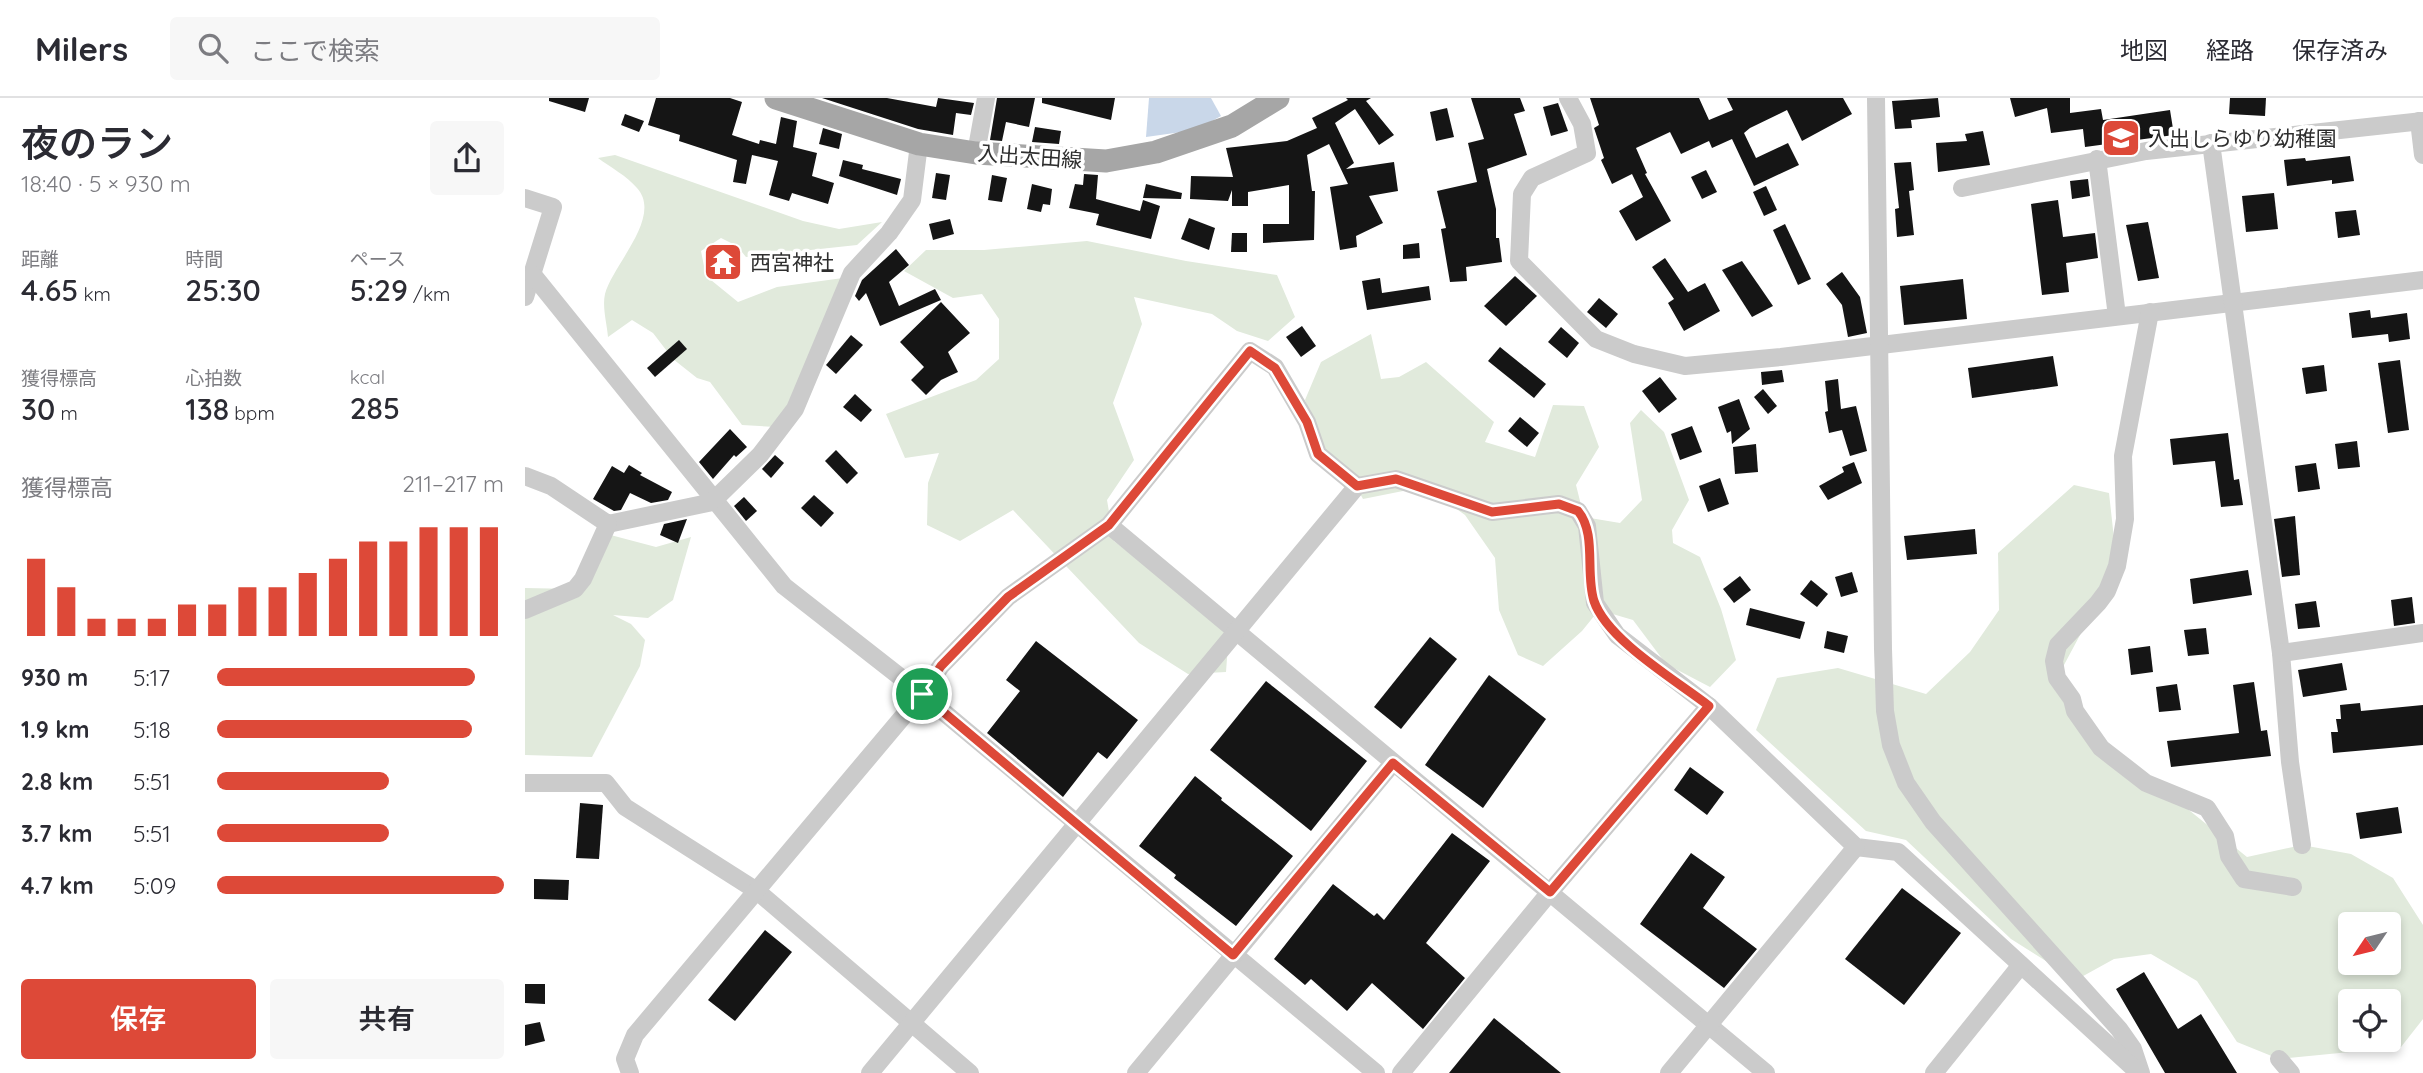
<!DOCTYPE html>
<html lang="ja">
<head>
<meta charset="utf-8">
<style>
	body { margin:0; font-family:Quicksand,"Noto Sans JP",sans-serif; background:#f7f7f7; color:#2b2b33; height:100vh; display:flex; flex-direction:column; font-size:26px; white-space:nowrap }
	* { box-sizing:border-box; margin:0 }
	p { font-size:23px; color:#7c7c81 }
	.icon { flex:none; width:38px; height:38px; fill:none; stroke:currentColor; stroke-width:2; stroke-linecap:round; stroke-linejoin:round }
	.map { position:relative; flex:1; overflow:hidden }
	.details { display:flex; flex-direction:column; background:#fff; width:525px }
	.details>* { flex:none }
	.needle { width:46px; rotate:235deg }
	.buttons { position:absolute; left:1813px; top:814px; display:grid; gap:14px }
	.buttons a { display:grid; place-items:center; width:63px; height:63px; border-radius:7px; background:#fff; box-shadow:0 4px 10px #0003; font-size:35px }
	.pin { position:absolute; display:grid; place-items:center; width:60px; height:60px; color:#fff; margin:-30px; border:4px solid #fff; border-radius:50%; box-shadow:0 2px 7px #0007 }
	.round { display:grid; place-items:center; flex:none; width:74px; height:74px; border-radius:7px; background:#f7f7f7 }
	.headline { display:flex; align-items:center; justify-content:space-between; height:119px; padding:0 21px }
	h1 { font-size:38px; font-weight:600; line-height:52px }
	.figures { display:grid; grid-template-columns:repeat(3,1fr); gap:10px; height:119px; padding:7px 21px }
	.figures div { display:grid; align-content:center }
	.figures b { font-size:30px; font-weight:600 }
	.figures small { font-size:19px; font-weight:400 }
	.figures p { font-size:19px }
	.chart { height:196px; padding:14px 21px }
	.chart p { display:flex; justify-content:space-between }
	.chart svg { width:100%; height:126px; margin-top:7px; stroke:#dd4938; stroke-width:6 }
	.button { display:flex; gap:14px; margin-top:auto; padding:14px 21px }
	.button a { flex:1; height:80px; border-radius:7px; background:#dd4938; color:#fff; font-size:28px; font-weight:600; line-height:80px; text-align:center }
	.button a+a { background:#f7f7f7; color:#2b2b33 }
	ul { padding:0 21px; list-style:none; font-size:23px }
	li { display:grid; grid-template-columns:112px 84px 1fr; align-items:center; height:52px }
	li i { height:18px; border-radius:9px; background:#dd4938 }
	header { display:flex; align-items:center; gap:42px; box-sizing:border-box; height:98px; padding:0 35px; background:#fff; border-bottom:2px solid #e1e1e2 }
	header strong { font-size:33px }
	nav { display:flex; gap:38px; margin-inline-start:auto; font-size:24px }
	.search { width:490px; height:63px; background:#f7f7f7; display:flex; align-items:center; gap:18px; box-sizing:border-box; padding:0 24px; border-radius:7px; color:#7c7c81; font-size:26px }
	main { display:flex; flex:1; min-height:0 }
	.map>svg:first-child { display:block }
</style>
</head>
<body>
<header>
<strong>Milers</strong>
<div class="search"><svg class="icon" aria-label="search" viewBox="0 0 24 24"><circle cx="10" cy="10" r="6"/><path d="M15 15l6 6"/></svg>ここで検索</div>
<nav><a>地図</a><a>経路</a><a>保存済み</a></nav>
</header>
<main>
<section class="details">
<div class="headline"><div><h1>夜のラン</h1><p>18:40 · 5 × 930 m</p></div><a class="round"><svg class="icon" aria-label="share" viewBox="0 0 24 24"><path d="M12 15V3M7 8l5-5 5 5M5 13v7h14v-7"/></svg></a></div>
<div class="figures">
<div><p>距離</p><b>4.65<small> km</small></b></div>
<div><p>時間</p><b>25:30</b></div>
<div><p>ペース</p><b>5:29<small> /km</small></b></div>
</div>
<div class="figures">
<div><p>獲得標高</p><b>30<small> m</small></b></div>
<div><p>心拍数</p><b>138<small> bpm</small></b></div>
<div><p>kcal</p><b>285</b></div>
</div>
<div class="chart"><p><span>獲得標高</span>211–217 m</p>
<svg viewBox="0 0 160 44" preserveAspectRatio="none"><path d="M5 44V17M15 44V27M25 44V38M35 44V38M45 44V38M55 44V33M65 44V33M75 44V27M85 44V27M95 44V22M105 44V17M115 44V11M125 44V11M135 44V6M145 44V6M155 44V6"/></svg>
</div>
<ul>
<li><b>930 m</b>5:17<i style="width:90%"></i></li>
<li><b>1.9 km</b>5:18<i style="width:89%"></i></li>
<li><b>2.8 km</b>5:51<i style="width:60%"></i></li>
<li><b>3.7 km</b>5:51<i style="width:60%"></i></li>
<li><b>4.7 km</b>5:09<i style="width:100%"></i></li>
</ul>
<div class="button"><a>保存</a><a>共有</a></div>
</section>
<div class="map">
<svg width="1898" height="975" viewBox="0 0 1898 975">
	<rect width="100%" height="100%" fill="#fff"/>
	<g fill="#e1eadc" fill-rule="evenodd">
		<path d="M90,57l188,66 36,8 43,-7 -25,23 -111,12 -9,-11 -16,-8 -20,13 5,25 32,26 39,-15 66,-9 -40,109 -27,40 -34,-2 -32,-43 -13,-4 -24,-19 -20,-26 -21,-13 -24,17c-1,-13 -6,-30 -3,-43 8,-30 58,-77 32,-106 -10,-12 -27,-21 -39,-30z"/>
		<polygon points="562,143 661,163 752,177 770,219 743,243 712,233 687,216 609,199 617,226 588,305 609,362 582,402 589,443 704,533 701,574 663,576 614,545 488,412 435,443 402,427 403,385 414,355 380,360 361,316 451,282 474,261 474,221 457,196 428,200 379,173 401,152 459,152"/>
		<polygon points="846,236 856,281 874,279 901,264 969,324 960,344 1010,359 1028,307 1059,308 1074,349 1051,387 1059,419 1095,425 1117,402 1105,325 1116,312 1139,334 1164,402 1147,432 1148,445 1175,459 1196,511 1211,562 1185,589 1141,566 1108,522 1074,512 1057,533 1018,568 993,557 974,512 970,460 940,417 908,394 883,392 838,401 820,369 797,349 780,302 796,264"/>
		<path d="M1549,387l35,8 8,73 -60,112 28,48 162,131 55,-12 49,9 42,24 30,47v94l-22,28 -122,12 -42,-17 -40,-61 -46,-27 -37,5 -38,21 -65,-41 -105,-99 -40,-9 -110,-101 21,-52 61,-10 88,26 44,-42 29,-42 -1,-57zM1825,826h39v38h-39zM1825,903h39v39h-39z"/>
		<polygon points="78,435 131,449 166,439 148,502 123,520 88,517 106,526 120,542 115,568 67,659 0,657 0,490 50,491"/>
	</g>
	<polygon fill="#c9d7e9" points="624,0 686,0 696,18 671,32 621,39"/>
	<g fill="#151515">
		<polygon points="24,0 64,0 60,14 24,3"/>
		<polygon points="131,0 205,0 217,4 207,37 234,46 235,42 251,46 256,19 272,23 268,49 292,55 287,78 309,85 303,106 267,95 264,103 244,97 253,63 227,57 221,86 208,84 212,62 154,43 155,37 123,27"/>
		<polygon points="297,0 362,0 411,9 413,0 449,5 446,17 431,15 428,37 393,31"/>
		<polygon points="472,0 510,0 504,29 481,24 477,43 465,42"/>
		<polygon points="517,0 590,0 586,22 517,5"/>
		<polygon points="821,0 846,0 841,3 869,37 854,47 830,11 810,25 829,65 821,71 869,64 873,93 844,98 858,125 831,138 832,149 815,152 805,89 823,86 804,46 782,57 787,93 790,93 789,142 738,145 738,126 764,126 764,87 723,94 723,108 707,108 707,92 703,103 665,101 666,78 708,79 701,50 762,43 792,30 787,20 823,2"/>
		<polygon points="946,0 995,0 1000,13 989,16 1002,57 962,71 971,111 971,140 974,140 977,164 941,169 942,183 925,184 916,131 921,130 912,93 952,84 943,45 959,41"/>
		<polygon points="1065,0 1174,0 1184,22 1208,12 1202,0 1318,0 1327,16 1277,43 1262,12 1225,30 1219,35 1231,60 1263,45 1274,67 1229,88 1207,41 1187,50 1184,43 1156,56 1145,34 1111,50 1122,75 1120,76 1146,123 1111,143 1094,113 1118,99 1107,76 1087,86 1076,62 1079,60 1069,30 1074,27"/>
		<polygon points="1413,0 1415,19 1386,22 1387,30 1370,31 1367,3"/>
		<polygon points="1485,0 1545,0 1545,15 1576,11 1578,22 1645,12 1649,37 1560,49 1558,31 1526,35 1522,10 1490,19"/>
		<polygon points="1705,0 1741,0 1740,18 1704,16"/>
		<polygon points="1033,5 1043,33 1026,38 1018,9"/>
		<polygon points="922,10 929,39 911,43 905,14"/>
		<polygon points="100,16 119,23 114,34 96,27"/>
		<polygon points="510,29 536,33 534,46 507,44"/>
		<polygon points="298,30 317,36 314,51 294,46"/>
		<polygon points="1458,33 1465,67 1413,74 1411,45 1442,43 1440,36"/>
		<polygon points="1825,58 1829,83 1807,86 1807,82 1762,88 1759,62 1780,60 1781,63"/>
		<polygon points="318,62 338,67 337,71 376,81 372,97 314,78"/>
		<polygon points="1386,64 1389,92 1384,93 1389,137 1372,139 1370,111 1374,110 1369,65"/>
		<polygon points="1181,72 1192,94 1177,101 1166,79"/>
		<polygon points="411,75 425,77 421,102 407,100"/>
		<polygon points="559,76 573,77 571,101 615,113 618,102 635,108 626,141 571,127 574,116 544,110 550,86 558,87"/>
		<polygon points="467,77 482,80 477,104 463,102"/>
		<polygon points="1563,81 1565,98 1547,101 1545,83"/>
		<polygon points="507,86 527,91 525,107 518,106 516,114 502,111"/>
		<polygon points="621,86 657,95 656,101 618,100"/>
		<polygon points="1241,88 1252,112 1239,118 1228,94"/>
		<polygon points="1749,95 1753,131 1721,134 1717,98"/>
		<polygon points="1533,102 1538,139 1570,135 1573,160 1541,165 1544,194 1517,197 1506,106"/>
		<polygon points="1831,112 1835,137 1813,140 1810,114"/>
		<polygon points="664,120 690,130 684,152 656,141"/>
		<polygon points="425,121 429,136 408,142 404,126"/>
		<polygon points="1623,124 1634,180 1613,183 1601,127"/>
		<polygon points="1260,126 1286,181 1273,187 1248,132"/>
		<polygon points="707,135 722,135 722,154 706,154"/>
		<polygon points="894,145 895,160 878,161 878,147"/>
		<polygon points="209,150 206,162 210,163 213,180 188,180 184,161 190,153"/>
		<polygon points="371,151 384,167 364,184 374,208 410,191 416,202 355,228 341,195 334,203 330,198 337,182"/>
		<polygon points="1140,160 1163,194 1180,185 1195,213 1159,233 1143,205 1149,201 1127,169"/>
		<polygon points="1217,163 1248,208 1227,219 1197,172"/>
		<polygon points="1317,174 1335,199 1342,235 1323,239 1317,207 1301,186"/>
		<polygon points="990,178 1012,198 981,228 959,208"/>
		<polygon points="855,180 857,195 904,188 906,202 842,212 837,183"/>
		<polygon points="1438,181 1442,221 1379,227 1375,188"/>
		<polygon points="1074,200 1093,216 1081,230 1062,214"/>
		<polygon points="416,204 445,235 423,254 433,274 416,282 401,297 386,282 399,269 375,244"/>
		<polygon points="1845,212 1846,220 1882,215 1885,241 1864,244 1863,236 1827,240 1824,215"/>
		<polygon points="777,228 791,248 776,259 761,239"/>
		<polygon points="1036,229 1054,245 1042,260 1023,244"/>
		<polygon points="326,237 338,247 311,276 301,267"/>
		<polygon points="154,242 162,251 130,279 122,270"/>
		<polygon points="975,249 1021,286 1009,300 963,263"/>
		<polygon points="1528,258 1533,288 1447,300 1443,270"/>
		<polygon points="1875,262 1884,332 1863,335 1853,265"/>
		<polygon points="1799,267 1802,293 1781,296 1777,270"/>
		<polygon points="1257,272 1259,284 1237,287 1236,274"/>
		<polygon points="1135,279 1152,301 1134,315 1117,293"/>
		<polygon points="1313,281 1316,311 1331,308 1342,353 1325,358 1317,332 1304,335 1300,314 1303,313 1300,283"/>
		<polygon points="1238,291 1252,308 1243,316 1229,299"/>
		<polygon points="330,296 347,312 336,324 318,309"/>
		<polygon points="1214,301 1225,331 1207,346 1206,333 1202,335 1193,309"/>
		<polygon points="995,319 1014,335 1002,349 983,333"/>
		<polygon points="1167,328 1177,354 1155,362 1146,336"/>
		<polygon points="205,331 222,349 211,359 209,357 188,381 174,364"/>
		<polygon points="1703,335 1709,382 1714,381 1718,407 1696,409 1690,363 1648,367 1645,341"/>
		<polygon points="1832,343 1835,369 1813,371 1810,346"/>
		<polygon points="1231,346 1233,374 1210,376 1208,349"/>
		<polygon points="311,352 333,375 322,386 300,363"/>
		<polygon points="250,357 259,365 246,380 237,371"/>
		<polygon points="1329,364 1337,385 1303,402 1294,388 1319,374 1317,369"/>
		<polygon points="1791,365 1795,391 1773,394 1770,368"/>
		<polygon points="104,367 117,375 115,377 147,394 143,402 126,405 105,395 96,412 89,413 68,401 87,368 99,375"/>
		<polygon points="1195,380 1204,406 1183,414 1174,388"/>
		<polygon points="289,397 309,415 296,429 276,410"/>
		<polygon points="219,399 232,413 221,423 209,408"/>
		<polygon points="1770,418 1775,477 1757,479 1749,421"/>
		<polygon points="162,421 153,445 135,437 139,426"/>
		<polygon points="1450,431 1452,456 1382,462 1379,438"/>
		<polygon points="1723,472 1727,497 1668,506 1665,481"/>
		<polygon points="1327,474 1333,494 1316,499 1310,479"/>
		<polygon points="1215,478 1226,492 1209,505 1198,491"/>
		<polygon points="1286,482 1303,496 1292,509 1275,496"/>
		<polygon points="1887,499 1890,525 1869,528 1866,502"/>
		<polygon points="1791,503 1795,529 1773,531 1770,506"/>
		<polygon points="1225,510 1280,524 1275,541 1221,527"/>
		<polygon points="1681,530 1684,556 1663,558 1659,532"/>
		<polygon points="1302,533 1323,538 1319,555 1299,550"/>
		<polygon points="905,539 932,561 876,631 849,609"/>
		<polygon points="511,543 613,622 582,661 573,654 538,699 462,635 495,593 481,582"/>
		<polygon points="1625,548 1628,574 1606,577 1603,551"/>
		<polygon points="1817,565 1822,592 1778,599 1773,572"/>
		<polygon points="964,577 1021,621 958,710 900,667"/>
		<polygon points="741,583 842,663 786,733 685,652"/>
		<polygon points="1729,584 1736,633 1742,632 1746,658 1646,669 1642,643 1714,635 1708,587"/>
		<polygon points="1652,586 1656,612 1634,614 1631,589"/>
		<polygon points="1835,605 1836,613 1898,607 1898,647 1808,655 1806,634 1813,634 1811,621 1816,621 1815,607"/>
		<polygon points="1165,669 1199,694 1182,717 1149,692"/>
		<polygon points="670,678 697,700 696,702 768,758 711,828 649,780 651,777 614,748"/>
		<polygon points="55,705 78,707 74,761 51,760"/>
		<polygon points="1873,709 1877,735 1835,741 1831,715"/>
		<polygon points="927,735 965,763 901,845 940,880 898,931 847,885 822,913 786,881 780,887 749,861 808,786 849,818 852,815 859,822"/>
		<polygon points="1166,755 1200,779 1178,810 1232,851 1199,890 1115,826"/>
		<polygon points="9,781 44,782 43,802 9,801"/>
		<polygon points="1377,790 1436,835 1379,907 1320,861"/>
		<polygon points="240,832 267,854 210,923 183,902"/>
		<polygon points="1619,874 1653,931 1676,916 1712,975 1640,975 1591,891"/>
		<polygon points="0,886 20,886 20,906 0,905"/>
		<polygon points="969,920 1036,975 924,975"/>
		<polygon points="15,924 20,943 0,948 0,927"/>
	</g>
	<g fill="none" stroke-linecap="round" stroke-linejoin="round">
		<g stroke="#cbcbcb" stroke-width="18">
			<polyline points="1043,0 1057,26 1062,55 1007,80 997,96 994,163 1071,241 1109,256 1160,268 1256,259 1898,182"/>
			<polyline points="1351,0 1358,551 1360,613 1366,647 1381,685 1408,724 1594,931 1608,951 1616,975"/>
			<polyline points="1894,23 1898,57"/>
			<polyline points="1686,45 1756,555 1765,664 1777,747"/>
			<polyline points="451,55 461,0"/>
			<polyline points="1572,61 1592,218"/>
			<polyline points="1437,90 1621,53 1898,23"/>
			<polyline points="0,100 28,109 0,199"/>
			<polyline points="8,177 259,488 397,596 851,975"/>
			<polyline points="1625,214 1598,358 1600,421 1592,468 1582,493 1573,505 1533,547 1529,563 1532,580 1547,601 1550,613 1576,650 1621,685 1682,710 1700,738 1704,758 1719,781 1768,789"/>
			<polyline points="0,378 26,388 83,426 183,405 191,400 235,357 270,311 327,175 364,135 387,102 394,46"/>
			<polyline points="584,427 1241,975"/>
			<polyline points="0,512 50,491 58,481 83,426"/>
			<polyline points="1756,555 1898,535"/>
			<polyline points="0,685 81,685 100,709 232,793 445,975"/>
			<polyline points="1754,961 1766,975"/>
			<polyline points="105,975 100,961 110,937 397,596 416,568 483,499 584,427 725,253 750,269 782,324 793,356 832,388"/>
			<polyline points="345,975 832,388 871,381 967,414 1034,406 1053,413 1062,428 1070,505 1092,537 1184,608 1331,749 1373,754 1614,975"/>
			<polyline points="611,975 868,665"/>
			<polyline points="876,975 1025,794 1184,608"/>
			<polyline points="1144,975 1331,749"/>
			<polyline points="1409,975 1496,867"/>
		</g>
		<polyline stroke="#a6a6a6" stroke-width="23" points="251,0 394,46 451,55 581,63 631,54 707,28 753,0"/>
	</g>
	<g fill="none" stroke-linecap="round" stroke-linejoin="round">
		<g stroke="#fff" stroke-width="14">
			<path id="route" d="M725,253l25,17 32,54 11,32 39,32 39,-7 96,33 67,-8 19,7c19,23 7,62 16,90 13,39 83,80 115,105l-159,186 -157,-129 -160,192 -311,-261 19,-28 67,-69 101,-72z"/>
		</g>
		<use href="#route" stroke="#dd4938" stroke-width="9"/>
	</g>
	<defs>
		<g id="school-square" transform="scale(2.0125)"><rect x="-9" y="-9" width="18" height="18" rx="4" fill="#dd4938" stroke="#fff"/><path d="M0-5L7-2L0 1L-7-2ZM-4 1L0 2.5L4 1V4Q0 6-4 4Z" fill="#fff"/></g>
		<g id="temple-square" transform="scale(2.0125)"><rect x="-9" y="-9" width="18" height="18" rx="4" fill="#dd4938" stroke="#fff"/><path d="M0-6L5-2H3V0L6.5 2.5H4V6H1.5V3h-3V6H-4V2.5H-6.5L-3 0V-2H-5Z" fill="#fff"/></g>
	</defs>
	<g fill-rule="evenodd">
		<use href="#school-square" x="1596" y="40"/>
		<use href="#temple-square" x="198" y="164"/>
	</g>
	<g text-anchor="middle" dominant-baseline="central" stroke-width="7" stroke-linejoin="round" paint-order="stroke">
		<g font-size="21" fill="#2e2e2e" stroke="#fff" text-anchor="start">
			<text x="1623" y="40">入出しらゆり幼稚園</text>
			<text x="225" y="164">西宮神社</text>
		</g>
		<g font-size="21" fill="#2e2e2e" stroke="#fff">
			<text transform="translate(505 58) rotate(4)">入出太田線</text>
		</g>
	</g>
</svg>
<div class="buttons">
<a><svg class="needle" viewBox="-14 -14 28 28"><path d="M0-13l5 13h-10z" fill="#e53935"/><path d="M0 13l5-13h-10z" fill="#7c7c81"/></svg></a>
<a><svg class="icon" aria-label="locate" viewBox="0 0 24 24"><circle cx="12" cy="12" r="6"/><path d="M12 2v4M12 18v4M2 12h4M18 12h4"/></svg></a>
</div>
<div class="pin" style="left:397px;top:596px;background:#1e9e55"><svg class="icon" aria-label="arrive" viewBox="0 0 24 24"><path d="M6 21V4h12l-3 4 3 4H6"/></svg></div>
</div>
</main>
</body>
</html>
